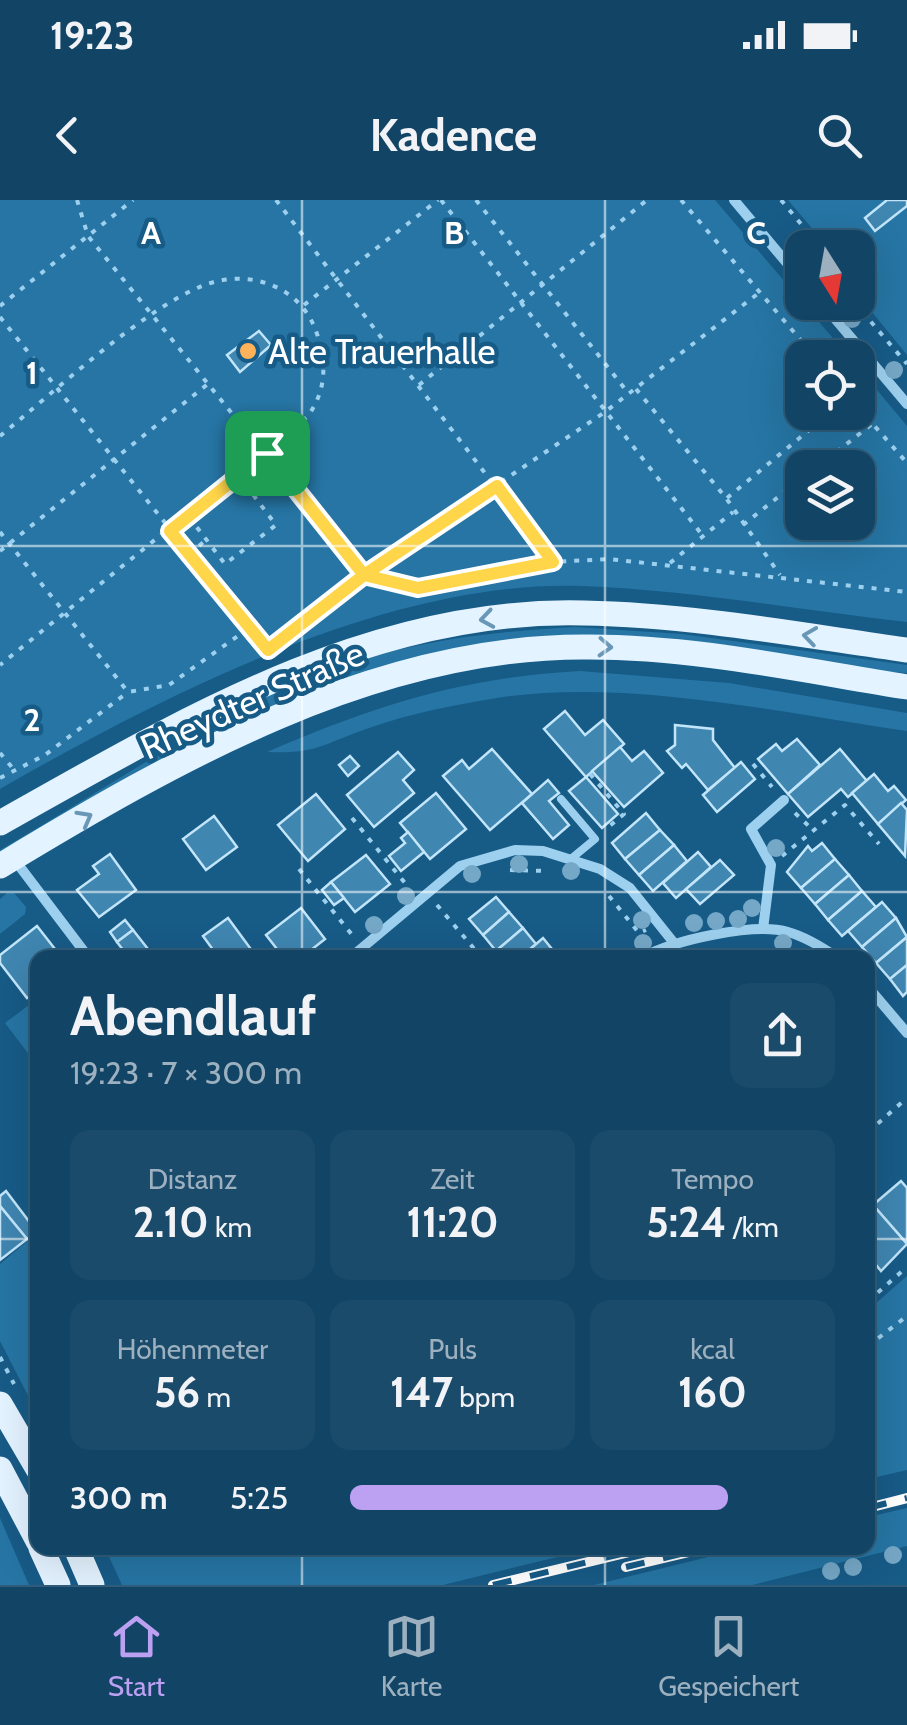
<!DOCTYPE html>
<html lang="de">
<head>
<meta charset="utf-8">
<style>
	body { margin:0; font-family:Cabin,sans-serif; background:#1a4b6b; color:#f1f3f6; height:100vh; display:flex; flex-direction:column; font-size:38px; white-space:nowrap }
	* { box-sizing:border-box; margin:0 }
	p { font-size:32px; color:#9cb0bf }
	.icon { flex:none; width:55px; height:55px; fill:none; stroke:currentColor; stroke-width:2; stroke-linecap:round; stroke-linejoin:round }
	.map { position:relative; flex:1; overflow:hidden }
	.drawer { position:absolute; left:30px; top:750px; width:845px; height:605px; display:flex; flex-direction:column; background:#114465; border-radius:20px; box-shadow:0 10px 40px #0002,0 0 0 2px #305c79 }
	.drawer>* { flex:none }
	.needle { width:65px; rotate:169deg }
	.tools { position:absolute; left:785px; top:30px; display:grid; gap:20px }
	.tools a { display:grid; place-items:center; width:90px; height:90px; border-radius:20px; background:#114465; box-shadow:0 10px 40px #0002,0 0 0 2px #305c79; font-size:50px }
	.pin { position:absolute; display:grid; place-items:center; width:85px; height:85px; color:#fff; margin:-42px; border-radius:20px; box-shadow:0 5px 15px #0006 }
	.round { display:grid; place-items:center; flex:none; width:105px; height:105px; border-radius:20px; background:#1a4b6b }
	.summary { display:flex; align-items:center; justify-content:space-between; height:170px; padding:0 40px }
	h1 { font-size:55px; font-weight:800; line-height:75px }
	.metrics { display:grid; grid-template-columns:repeat(3,1fr); gap:15px; height:170px; padding:10px 40px }
	.metrics div { display:grid; align-content:center; border-radius:20px; background:#1a4b6b; text-align:center }
	.metrics b { font-size:42px; font-weight:800 }
	.metrics small { font-size:28px; font-weight:400 }
	.metrics p { font-size:28px }
	ul { padding:0 40px; list-style:none; font-size:32px }
	li { display:grid; grid-template-columns:160px 120px 1fr; align-items:center; height:75px }
	li i { height:25px; border-radius:12px; background:#bca0f2 }
	.status { display:flex; justify-content:space-between; align-items:center; height:70px; padding:0 50px; background:#114465; direction:ltr }
	.status svg { height:28px; fill:currentColor }
	header { display:flex; justify-content:space-between; align-items:center; height:130px; padding:0 40px; background:#114465; font-size:45px; font-weight:800 }
	.menu { display:flex; justify-content:space-around; align-items:center; height:140px; border-top:2px solid #305c79; background:#114465; font-size:28px; color:#9cb0bf }
	.menu a { display:grid; justify-items:center; gap:5px }
	.menu .on { color:#bca0f2 }
	.map>svg:first-child { display:block }
</style>
</head>
<body>
<div class="status"><b>19:23</b><svg viewBox="0 0 49 12"><path d="M0 12V9h3v3zM5 12V6h3v6zM10 12V3h3v9zM15 12V0h3v12zM26 1h20v11H26zM47 4h2v5h-2z"/></svg></div>
<header><svg class="icon" aria-label="back" viewBox="0 0 24 24"><path d="M15 5l-7 7 7 7"/></svg>Kadence<svg class="icon" aria-label="search" viewBox="0 0 24 24"><circle cx="10" cy="10" r="6"/><path d="M15 15l6 6"/></svg></header>
<div class="map">
<svg width="907" height="1385" viewBox="0 0 907 1385">
	<rect width="100%" height="100%" fill="#175b87"/>
	<g fill="#2675a4" fill-rule="evenodd">
		<path d="M0,0h715l134,157 -47,1v54h56v-45l49,59v196c-107,-12 -217,-32 -325,-36 -193,-7 -418,109 -582,203zM802,268h56v54h-56z"/>
		<polygon points="788,0 907,0 907,155 858,95 858,48 828,47"/>
		<path d="M575,427l107,7 225,31v8l-442,-26 -465,208v-5c118,-68 233,-152 364,-191 70,-21 139,-28 211,-32z"/>
		<path d="M580,471l149,12 178,30v18c-127,-18 -276,-52 -404,-34 -44,7 -92,16 -134,31 -47,16 -50,26 -102,24 106,-46 196,-75 313,-81z"/>
		<polygon points="7,693 14,693 26,707 25,714 0,734 0,699"/>
		<polygon points="37,799 37,865 5,823"/>
		<polygon points="37,1033 37,1213 0,1141 0,1064"/>
		<polygon points="907,1076 907,1270 868,1279 868,1110"/>
		<polygon points="907,1308 907,1346 752,1385 594,1385 745,1348 868,1348 868,1317"/>
		<polygon points="0,1318 29,1385 0,1385"/>
		<polygon points="105,1348 594,1348 443,1385 122,1385"/>
	</g>
	<g fill="#3f86b1" stroke="#c2e5fa" stroke-width="2.5">
		<polygon points="887,0 907,0 907,6 875,31 865,18"/>
		<polygon points="259,131 271,145 240,172 227,155"/>
		<polygon points="565,511 585,535 603,520 624,544 586,577 544,529"/>
		<polygon points="675,525 713,529 713,540 735,568 708,590 686,564 682,568 667,551 675,545"/>
		<polygon points="797,539 820,565 788,594 758,559 776,544 782,551"/>
		<polygon points="620,547 632,561 644,551 663,573 624,607 592,571"/>
		<polygon points="492,549 532,594 490,630 443,576 462,560 469,569"/>
		<polygon points="840,549 867,581 848,597 841,589 808,617 788,594"/>
		<polygon points="398,552 414,570 403,580 414,593 374,627 347,595"/>
		<polygon points="350,556 359,566 348,576 339,565"/>
		<polygon points="741,562 755,579 717,612 703,595"/>
		<polygon points="874,574 888,591 894,586 906,600 878,624 852,593"/>
		<polygon points="586,577 618,614 602,628 569,591"/>
		<polygon points="548,580 559,593 549,601 569,625 553,639 522,603"/>
		<polygon points="436,593 466,629 430,659 400,623"/>
		<polygon points="316,594 345,629 308,661 278,625"/>
		<polygon points="901,603 907,610 905,656 878,624"/>
		<polygon points="646,613 660,630 625,659 612,643"/>
		<polygon points="214,616 237,647 206,670 183,639"/>
		<polygon points="660,630 674,645 639,675 625,659"/>
		<polygon points="408,632 424,652 401,671 389,656 405,643 401,638"/>
		<polygon points="822,643 835,659 801,688 787,672 808,646 812,651"/>
		<polygon points="674,645 687,661 653,691 639,675"/>
		<polygon points="698,652 711,667 676,698 663,683"/>
		<polygon points="110,654 136,690 99,717 77,690 99,674 93,666"/>
		<polygon points="366,655 390,684 355,712 331,682"/>
		<polygon points="835,659 849,675 815,704 801,688"/>
		<polygon points="720,660 734,675 700,704 686,689"/>
		<polygon points="849,675 862,691 828,720 815,704"/>
		<polygon points="331,682 344,698 334,705 322,690"/>
		<polygon points="862,691 876,707 842,736 828,720"/>
		<polygon points="496,697 509,712 483,735 469,719"/>
		<polygon points="882,702 896,718 862,747 848,731"/>
		<polygon points="301,708 325,739 301,758 284,758 266,735"/>
		<polygon points="509,712 523,728 496,751 483,735"/>
		<polygon points="228,718 256,756 253,758 219,758 203,736"/>
		<polygon points="896,718 907,737 876,763 862,747"/>
		<polygon points="125,720 133,730 117,742 110,732"/>
		<polygon points="37,726 62,758 38,758 38,791 27,798 0,763 0,755"/>
		<polygon points="523,728 536,744 520,758 502,758 496,751"/>
		<polygon points="133,730 148,749 137,758 129,758 117,742"/>
		<polygon points="907,737 907,765 890,779 876,763"/>
		<polygon points="543,738 556,754 552,758 520,758"/>
		<polygon points="907,765 907,792 903,796 890,779"/>
		<polygon points="901,981 907,988 907,1044 873,1005"/>
		<polygon points="6,991 37,1032 27,1039 0,1006 0,996"/>
		<polygon points="873,1005 907,1044 881,1071 868,1055 868,1009"/>
		<polygon points="0,1006 27,1039 0,1060"/>
	</g>
	<g fill="none" stroke-linecap="round" stroke-linejoin="round">
		<g stroke="#9dd0ee" stroke-width="4" stroke-dasharray="5 8" stroke-linecap="butt">
			<polyline points="77,0 88,36 363,375 418,387 553,362 609,359 907,392"/>
			<polyline points="276,0 553,362"/>
			<polyline points="441,0 703,336"/>
			<polyline points="476,0 629,194"/>
			<polyline points="681,0 816,158"/>
			<polyline points="781,0 821,48"/>
			<polyline points="854,102 907,164"/>
			<polyline points="304,105 438,0"/>
			<polyline points="0,106 133,0"/>
			<polyline points="0,117 267,450 363,375 605,212 760,92"/>
			<polyline points="419,185 647,0"/>
			<polyline points="636,189 726,298 780,375"/>
			<polyline points="858,207 907,263"/>
			<path d="M0,236c53,-43 142,-126 202,-150 44,-18 97,-2 114,45 11,30 11,60 -9,86l-307,248"/>
			<polyline points="816,268 872,224"/>
			<polyline points="727,298 831,212"/>
			<polyline points="189,317 225,364 276,325 239,276"/>
			<polyline points="743,325 802,278"/>
			<polyline points="0,332 128,492 169,485 249,428"/>
			<polyline points="0,351 209,183"/>
			<polyline points="189,354 206,340"/>
			<polyline points="670,363 733,312"/>
			<polyline points="0,553 15,571"/>
			<polyline points="753,564 772,587"/>
			<polyline points="590,574 624,614 606,629"/>
			<polyline points="0,578 45,555 128,492"/>
			<polyline points="795,613 813,630"/>
			<polyline points="352,618 409,688"/>
			<polyline points="782,656 845,605 879,644"/>
			<polyline points="299,669 353,736"/>
			<polyline points="510,670 546,671"/>
			<polyline points="609,696 639,733 646,730"/>
			<polyline points="437,705 482,758"/>
			<polyline points="303,756 305,758"/>
			<polyline points="868,932 907,898"/>
			<polyline points="868,1101 907,1067"/>
			<polyline points="868,1146 907,1116"/>
			<polyline points="0,1157 14,1184"/>
			<polyline points="200,1348 219,1354 259,1348"/>
		</g>
		<polyline stroke="#9dd0ee" stroke-width="8" points="561,599 595,639 572,658"/>
		<g stroke="#9dd0ee" stroke-width="10">
			<polyline points="734,0 802,81"/>
			<polyline points="821,102 907,204"/>
			<polyline points="14,659 89,758"/>
			<polyline points="763,729 771,665 751,629 784,600"/>
			<polyline points="350,758 460,666 515,650 543,651 600,669 630,688 674,743"/>
			<path d="M642,758c31,-18 113,-36 146,-26 18,5 34,15 50,26"/>
			<polyline points="868,787 907,833"/>
		</g>
		<g stroke="#e3f3ff" stroke-width="25">
			<path d="M0,623c180,-101 370,-216 584,-210 108,2 216,22 323,37"/>
			<path d="M0,666c175,-106 373,-219 583,-219 108,-1 217,23 324,40"/>
			<polyline points="0,1204 38,1269"/>
			<polyline points="0,1269 38,1341"/>
			<polyline points="41,1348 58,1385"/>
			<polyline points="76,1348 92,1385"/>
		</g>
		<g stroke="#fff" stroke-width="10">
			<g id="rail">
				<polyline points="868,1308 907,1298"/>
				<polyline points="626,1367 706,1348"/>
				<polyline points="493,1385 646,1348"/>
			</g>
		</g>
		<use href="#rail" stroke="#175b87" stroke-width="6" stroke-dasharray="19" stroke-linecap="butt"/>
	</g>
	<g fill="#75a7c6">
		<circle cx="852" cy="119" r="9"/>
		<circle cx="894" cy="170" r="9"/>
		<circle cx="776" cy="648" r="9"/>
		<circle cx="519" cy="664" r="9"/>
		<circle cx="571" cy="671" r="9"/>
		<circle cx="472" cy="674" r="9"/>
		<circle cx="406" cy="696" r="9"/>
		<circle cx="752" cy="708" r="9"/>
		<circle cx="738" cy="719" r="9"/>
		<circle cx="642" cy="720" r="9"/>
		<circle cx="716" cy="721" r="9"/>
		<circle cx="694" cy="723" r="9"/>
		<circle cx="374" cy="725" r="9"/>
		<circle cx="643" cy="743" r="9"/>
		<circle cx="783" cy="743" r="9"/>
		<circle cx="893" cy="1355" r="9"/>
		<circle cx="853" cy="1367" r="9"/>
		<circle cx="831" cy="1371" r="9"/>
	</g>
	<defs><path id="oneway-chevron" d="M-2-3.5L2.5 0L-2 3.5" fill="none" stroke-width="1.6" stroke-linecap="round" stroke-linejoin="round" transform="scale(2.5)"/></defs>
	<g stroke="#6998b7">
		<use href="#oneway-chevron" transform="translate(487 419) rotate(171)"/>
		<use href="#oneway-chevron" transform="translate(810 436) rotate(-172)"/>
		<use href="#oneway-chevron" transform="translate(605 447) rotate(3)"/>
		<use href="#oneway-chevron" transform="translate(85 618) rotate(-29)"/>
	</g>
	<g fill="none" stroke-linecap="round" stroke-linejoin="round">
		<g stroke="#fff" stroke-width="20">
			<polyline id="route" points="267,253 170,331 268,450 364,375 418,388 553,362 497,286 364,375 267,253"/>
		</g>
		<use href="#route" stroke="#ffd54a" stroke-width="12"/>
	</g>
	<path fill="none" stroke="#fff" stroke-width="2.5" stroke-opacity="0.55" d="M302,0v758M605,0v758M0,346h907M0,692h907M0,1039h38M868,1039h39M302,1348v37M605,1348v37"/>
	<circle fill="#ffb259" stroke="#175b87" stroke-width="4" cx="248" cy="151" r="10"/>
	<g text-anchor="middle" dominant-baseline="central" stroke-width="9" stroke-linejoin="round" paint-order="stroke">
		<g font-size="35" fill="#fff" stroke="#175b87" text-anchor="start">
			<text x="268" y="151">Alte Trauerhalle</text>
		</g>
		<g font-size="35" fill="#fff" stroke="#175b87">
			<text transform="translate(252 500) rotate(-24)">Rheydter Straße</text>
		</g>
	</g>
	<g font-size="32" text-anchor="middle" font-weight="bold" fill="#fff" stroke="#175b87" stroke-width="9" stroke-linejoin="round" paint-order="stroke">
		<text x="151" y="44">A</text>
		<text x="454" y="44">B</text>
		<text x="756" y="44">C</text>
		<text x="32" y="184">1</text>
		<text x="32" y="531">2</text>
	</g>
</svg>
<div class="tools">
<a><svg class="needle" viewBox="-14 -14 28 28"><path d="M0-13l5 13h-10z" fill="#e53935"/><path d="M0 13l5-13h-10z" fill="#9cb0bf"/></svg></a>
<a><svg class="icon" aria-label="locate" viewBox="0 0 24 24"><circle cx="12" cy="12" r="6"/><path d="M12 2v4M12 18v4M2 12h4M18 12h4"/></svg></a>
<a><svg class="icon" aria-label="layers" viewBox="0 0 24 24"><path d="M12 4l9 5-9 5-9-5zM3 14l9 5 9-5"/></svg></a>
</div>
<div class="pin" style="left:267px;top:253px;background:#1e9e55"><svg class="icon" aria-label="arrive" viewBox="0 0 24 24"><path d="M6 21V4h12l-3 4 3 4H6"/></svg></div>
<section class="drawer">
<div class="summary"><div><h1>Abendlauf</h1><p>19:23 · 7 × 300 m</p></div><a class="round"><svg class="icon" aria-label="share" viewBox="0 0 24 24"><path d="M12 15V3M7 8l5-5 5 5M5 13v7h14v-7"/></svg></a></div>
<div class="metrics">
<div><p>Distanz</p><b>2.10<small> km</small></b></div>
<div><p>Zeit</p><b>11:20</b></div>
<div><p>Tempo</p><b>5:24<small> /km</small></b></div>
</div>
<div class="metrics">
<div><p>Höhenmeter</p><b>56<small> m</small></b></div>
<div><p>Puls</p><b>147<small> bpm</small></b></div>
<div><p>kcal</p><b>160</b></div>
</div>
<ul>
<li><b>300 m</b>5:25<i style="width:78%"></i></li>
</ul>
</section>
</div>
<nav class="menu">
<a class="on"><svg class="icon" aria-label="home" viewBox="0 0 24 24"><path d="M3 11l9-7 9 7M6 9v11h12V9"/></svg>Start</a>
<a><svg class="icon" aria-label="map" viewBox="0 0 24 24"><path d="M3 6l6-2 6 2 6-2v14l-6 2-6-2-6 2zM9 4v14M15 6v14"/></svg>Karte</a>
<a><svg class="icon" aria-label="saved" viewBox="0 0 24 24"><path d="M7 4h10v16l-5-4-5 4z"/></svg>Gespeichert</a>
</nav>
</body>
</html>
